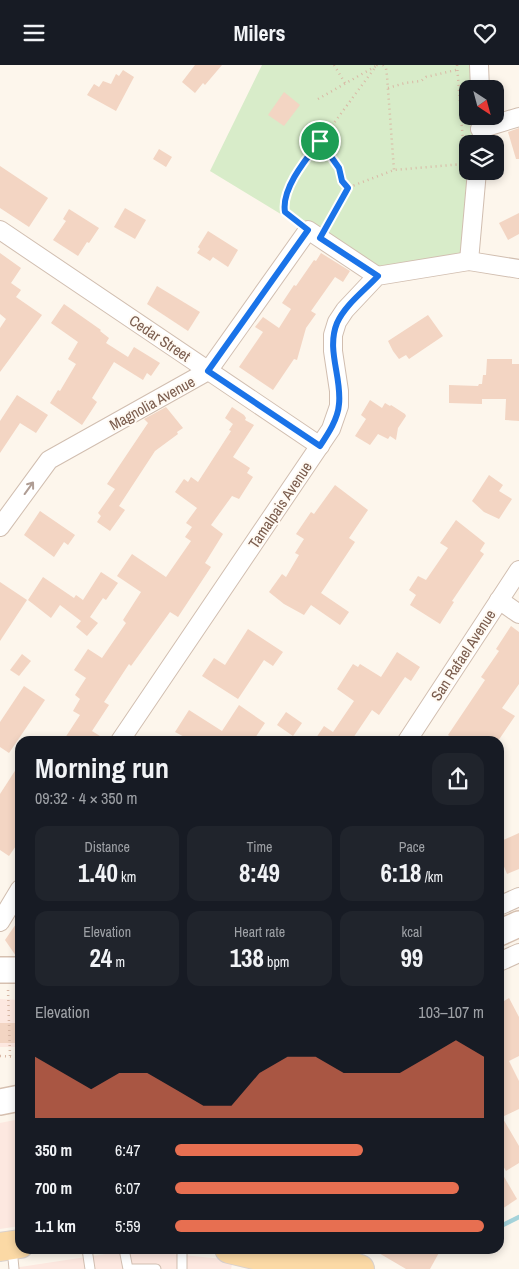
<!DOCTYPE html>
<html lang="en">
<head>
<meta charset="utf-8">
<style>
	body { margin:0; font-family:"Archivo Narrow",sans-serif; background:#20242c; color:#f1f3f6; height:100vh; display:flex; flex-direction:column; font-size:19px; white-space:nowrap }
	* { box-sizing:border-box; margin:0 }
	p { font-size:16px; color:#9ea1a6 }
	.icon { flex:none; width:28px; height:28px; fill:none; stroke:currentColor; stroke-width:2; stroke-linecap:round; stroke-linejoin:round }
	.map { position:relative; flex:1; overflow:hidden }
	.side { position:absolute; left:15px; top:671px; width:489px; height:518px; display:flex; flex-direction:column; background:#171b24; border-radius:15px; box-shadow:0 2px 8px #0003 }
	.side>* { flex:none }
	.needle { width:32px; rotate:144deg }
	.tools { position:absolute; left:459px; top:15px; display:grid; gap:10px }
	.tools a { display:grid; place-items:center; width:45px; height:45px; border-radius:10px; background:#171b24; box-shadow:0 2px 8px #0003; font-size:25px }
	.pin { position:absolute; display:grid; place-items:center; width:42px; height:42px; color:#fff; margin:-21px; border:2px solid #fff; border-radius:50%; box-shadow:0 1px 5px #0007 }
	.round { display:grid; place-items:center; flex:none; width:52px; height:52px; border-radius:15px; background:#20242c }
	.summary { display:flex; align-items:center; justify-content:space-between; height:85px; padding:0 20px }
	h1 { font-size:28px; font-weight:700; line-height:38px }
	.metrics { display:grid; grid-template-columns:repeat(3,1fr); gap:8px; height:85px; padding:5px 20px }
	.metrics div { display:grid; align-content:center; border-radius:12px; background:#20242c; text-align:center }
	.metrics b { font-size:25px; font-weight:700 }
	.metrics small { font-size:14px; font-weight:400 }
	.metrics p { font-size:14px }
	.chart { height:140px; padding:10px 20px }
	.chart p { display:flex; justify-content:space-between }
	.chart svg { width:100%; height:90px; margin-top:5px; fill:#e76f51; opacity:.7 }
	ul { padding:0 20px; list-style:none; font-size:16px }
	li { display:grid; grid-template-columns:80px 60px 1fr; align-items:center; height:38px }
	li i { height:12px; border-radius:6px; background:#e76f51 }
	header { display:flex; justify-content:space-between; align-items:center; height:65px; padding:0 20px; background:#171b24; font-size:22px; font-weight:700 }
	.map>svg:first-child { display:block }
</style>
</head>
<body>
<header><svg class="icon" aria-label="menu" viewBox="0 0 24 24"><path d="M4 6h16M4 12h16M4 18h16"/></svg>Milers<svg class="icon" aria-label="heart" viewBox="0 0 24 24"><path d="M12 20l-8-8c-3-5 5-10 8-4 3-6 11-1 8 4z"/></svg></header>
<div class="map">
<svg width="519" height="1204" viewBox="0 0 519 1204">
	<rect width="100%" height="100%" fill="#fdf6ec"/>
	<g fill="#fde8e0">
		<polygon points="0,934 20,935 20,982 0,982"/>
		<polygon points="20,1054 20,1161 0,1164 0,1058"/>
		<polygon points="132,1185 233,1195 231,1204 7,1204"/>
	</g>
	<polygon fill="#d8ecc9" points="262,0 479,0 480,24 468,24 468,51 480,51 479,79 468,79 468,106 477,106 469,196 377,211 320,173 210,106"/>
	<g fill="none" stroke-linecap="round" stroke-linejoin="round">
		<polyline stroke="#a5d3da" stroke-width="4.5" points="499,1162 519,1152"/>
	</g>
	<g fill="#f3d5c3">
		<polygon points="195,0 222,0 205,20 203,18 195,28 182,17"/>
		<polygon points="123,5 134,12 116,46 87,30 94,19 99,22 103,16 111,19 116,9 119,11"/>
		<polygon points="284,27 300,40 284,61 268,50"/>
		<polygon points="519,63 519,94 516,94 508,67"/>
		<polygon points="159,84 172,92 166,102 153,94"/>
		<polygon points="0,101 48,133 29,162 0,143"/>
		<polygon points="125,143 146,155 135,174 114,162"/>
		<polygon points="69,144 99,163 89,178 87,177 78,191 53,175 66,156 63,154"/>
		<polygon points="519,148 519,169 508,175 499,158"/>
		<polygon points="208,166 238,185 228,202 213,192 210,196 197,188 200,184 198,182"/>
		<polygon points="0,188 21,203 11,218 21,225 16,232 42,250 0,307 0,263 6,254 0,249"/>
		<polygon points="321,188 350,206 343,217 335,212 311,246 316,249 306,263 297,295 294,294 273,325 239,302 263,267 255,262 263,252 279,263 291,244 282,238 294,220 296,221 314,195 316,196"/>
		<polygon points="157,221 200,247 188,266 147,239"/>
		<polygon points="64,239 101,265 100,266 109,273 106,278 128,292 134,282 160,298 151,311 147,308 143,315 114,297 92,333 97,337 82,360 50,338 58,325 60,326 76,299 68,294 78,277 51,258"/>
		<polygon points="428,250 443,271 409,294 406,290 399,294 393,286 388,276"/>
		<polygon points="487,294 512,294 512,299 519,299 519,356 505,355 506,334 482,334 482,339 449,338 449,320 478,321 479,319 482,319 483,310 486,310"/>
		<polygon points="17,330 48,350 36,368 20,358 0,388 0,356"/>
		<polygon points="370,335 382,343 385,338 390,341 391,340 405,349 406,351 398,363 396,375 390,371 388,374 378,369 370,380 355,371 366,354 361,350"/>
		<polygon points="166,342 183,363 177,367 178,369 155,386 119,441 125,445 110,466 97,457 101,451 98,448 115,424 107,419 148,358 144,354"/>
		<polygon points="232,342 244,350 246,353 245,355 254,360 233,392 250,403 247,408 253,412 239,434 232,431 211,460 223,469 205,498 211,502 178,552 170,547 131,601 129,599 104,637 109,640 92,666 108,676 63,676 80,650 73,646 80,634 75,630 86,613 74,605 88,584 102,593 126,558 123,555 141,527 117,511 132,489 166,512 191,476 185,472 192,462 186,458 197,443 175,427 184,414 188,417 191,412 198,417 231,366 229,365 233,359 225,353"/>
		<polygon points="489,410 503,420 499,426 512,434 499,454 484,447 472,436"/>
		<polygon points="335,420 368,445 349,473 355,477 321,528 349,547 340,560 311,540 304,550 284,539 269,527 282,509 286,512 299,490 295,488 304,474 296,469 311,447 314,449"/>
		<polygon points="40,446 75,470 68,480 64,477 54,492 24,470"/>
		<polygon points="456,455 485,478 480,486 484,489 452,536 454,537 440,559 410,540 416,530 409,525 418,511 426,515 448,483 440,478"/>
		<polygon points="101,507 118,518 106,535 103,533 90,552 98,558 87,571 76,562 81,556 60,540 51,553 28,535 43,512 74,533 76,530 83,535"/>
		<polygon points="0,517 27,535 0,576"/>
		<polygon points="511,561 519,567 519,619 502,643 515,651 498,676 457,676 448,670 485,615 481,612 499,586 496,584"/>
		<polygon points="248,564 283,587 273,601 264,595 238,634 202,611 214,593 225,600"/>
		<polygon points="397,587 420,602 411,616 405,612 379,650 372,645 351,676 314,676 324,661 333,667 354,636 337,624 353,599 358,602 360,599 381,612"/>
		<polygon points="22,589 31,596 19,611 10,605"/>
		<polygon points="24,621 45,635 9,688 0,682 0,657"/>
		<polygon points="239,640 265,658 253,676 192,676 175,667 189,645 222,666"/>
		<polygon points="286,647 302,658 293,671 277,660"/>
		<polygon points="20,698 20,775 9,791 0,785 0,729"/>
		<polygon points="519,768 519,804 507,809 499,789 499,777"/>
		<polygon points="20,853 20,891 16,891 5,875"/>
		<polygon points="509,933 519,952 519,991 509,996 519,1016 519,1044 502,1052 519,1081 519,1098 506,1106 499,1094 499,939"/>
		<rect x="0" y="958" width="20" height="20"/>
		<polygon points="499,1103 517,1134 499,1146"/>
		<polygon points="372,1184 441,1184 430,1204 406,1204"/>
	</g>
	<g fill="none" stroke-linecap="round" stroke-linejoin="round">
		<g stroke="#d1beb0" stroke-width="11">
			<g id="lane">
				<polyline points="12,1183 14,1204"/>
				<polyline points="87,1184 90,1204"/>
				<polyline points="124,1184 128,1204 156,1204"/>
				<polyline points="182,1184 182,1204"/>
			</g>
		</g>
		<g stroke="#d1beb0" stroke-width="20">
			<g id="street">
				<polyline points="479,0 480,24"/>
				<polyline points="480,64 519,52"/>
				<polyline points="0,165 320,381"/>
				<polyline points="469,196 477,106"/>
				<polyline points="0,462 49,395 208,306 308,165 377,211"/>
				<polyline points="499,535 519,549"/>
				<polyline points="120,676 331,364 339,341 339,326 333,286 333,270 337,257 345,245 377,211 469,196 519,204"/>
				<polyline points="407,676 519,505"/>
				<polyline points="499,841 519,832"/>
				<polyline points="0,857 20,824"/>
				<polyline points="499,897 519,888"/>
			</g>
		</g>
		<g stroke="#d6c0b0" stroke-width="28">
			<g id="secondary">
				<polyline points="499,868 519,859"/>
				<polyline points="0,905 20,905"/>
				<polyline points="0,1037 20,1033"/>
			</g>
		</g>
		<g stroke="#dad1cd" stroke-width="30">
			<g id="primary">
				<polyline points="0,1182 20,1179"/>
				<polyline points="229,1184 314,1204"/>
				<polyline points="300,1184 360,1204"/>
			</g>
		</g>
		<g stroke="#d9b8a5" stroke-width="2.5" stroke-dasharray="1 4" stroke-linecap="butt">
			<polyline points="334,0 345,18"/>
			<polyline points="383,0 386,3 387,11 394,105"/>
			<polyline points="457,0 463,76 462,99"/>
			<polyline points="388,23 405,18 421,16 426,12 456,5"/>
			<polyline points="318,34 376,1"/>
			<polyline points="320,76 339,103 343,116 347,123"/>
			<polyline points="296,156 285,147 283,139 296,109 377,0"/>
			<polyline points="327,161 347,123 394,105 463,99"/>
			<polyline points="8,925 10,991"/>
			<polyline points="0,991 20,992"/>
		</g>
		<use href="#lane" stroke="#fff" stroke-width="9"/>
		<use href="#street" stroke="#fff" stroke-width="18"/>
		<use href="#secondary" stroke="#fff" stroke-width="25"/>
		<use href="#primary" stroke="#fbd9a5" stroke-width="28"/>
	</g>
	<defs><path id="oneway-shaft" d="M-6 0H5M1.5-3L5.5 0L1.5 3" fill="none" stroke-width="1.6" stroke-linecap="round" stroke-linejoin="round" transform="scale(1.25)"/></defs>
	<use stroke="#af9d94" href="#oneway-shaft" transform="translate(29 423) rotate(-54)"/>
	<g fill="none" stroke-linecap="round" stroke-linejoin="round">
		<g stroke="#fff" stroke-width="10">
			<path id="route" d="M320,76l19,27 3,13 6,7 -28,50 58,38c-14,15 -33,29 -41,47 -11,27 5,54 2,81 -1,15 -11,30 -19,42l-112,-75 100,-141 -23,-18c-4,-23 21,-53 35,-71z"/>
		</g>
		<use href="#route" stroke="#1a73e8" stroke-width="6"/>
	</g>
	<g text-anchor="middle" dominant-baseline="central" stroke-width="4" stroke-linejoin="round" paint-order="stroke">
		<g font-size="15" fill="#7a5c4d" stroke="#fffaf3">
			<text transform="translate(160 273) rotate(34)">Cedar Street</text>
			<text transform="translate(152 338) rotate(-29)">Magnolia Avenue</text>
			<text transform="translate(280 440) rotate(-56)">Tamalpais Avenue</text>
			<text transform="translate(463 590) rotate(-57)">San Rafael Avenue</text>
		</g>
	</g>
</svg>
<div class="tools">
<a><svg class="needle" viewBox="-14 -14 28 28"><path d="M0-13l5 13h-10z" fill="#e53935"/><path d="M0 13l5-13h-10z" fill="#9ea1a6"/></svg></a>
<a><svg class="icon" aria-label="layers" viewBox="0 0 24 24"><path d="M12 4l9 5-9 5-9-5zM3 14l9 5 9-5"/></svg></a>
</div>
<div class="pin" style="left:320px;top:76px;background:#1e9e55"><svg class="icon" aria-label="arrive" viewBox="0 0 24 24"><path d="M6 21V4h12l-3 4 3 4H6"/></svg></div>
<section class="side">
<div class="summary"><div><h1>Morning run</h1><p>09:32 · 4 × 350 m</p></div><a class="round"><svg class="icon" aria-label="share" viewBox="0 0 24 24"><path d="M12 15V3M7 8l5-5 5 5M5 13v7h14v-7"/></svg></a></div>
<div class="metrics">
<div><p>Distance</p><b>1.40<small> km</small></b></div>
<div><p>Time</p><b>8:49</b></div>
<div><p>Pace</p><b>6:18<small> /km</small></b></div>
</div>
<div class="metrics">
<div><p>Elevation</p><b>24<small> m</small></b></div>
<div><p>Heart rate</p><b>138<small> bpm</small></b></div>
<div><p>kcal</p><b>99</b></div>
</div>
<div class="chart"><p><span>Elevation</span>103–107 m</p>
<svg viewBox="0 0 160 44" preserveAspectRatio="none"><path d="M0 44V14L10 22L20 30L30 22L40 22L50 30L60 38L70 38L80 22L90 14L100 14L110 22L120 22L130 22L140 14L150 6L160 14V44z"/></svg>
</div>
<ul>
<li><b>350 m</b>6:47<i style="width:61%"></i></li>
<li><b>700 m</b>6:07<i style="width:92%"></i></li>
<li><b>1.1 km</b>5:59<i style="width:100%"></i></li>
</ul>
</section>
</div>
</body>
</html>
